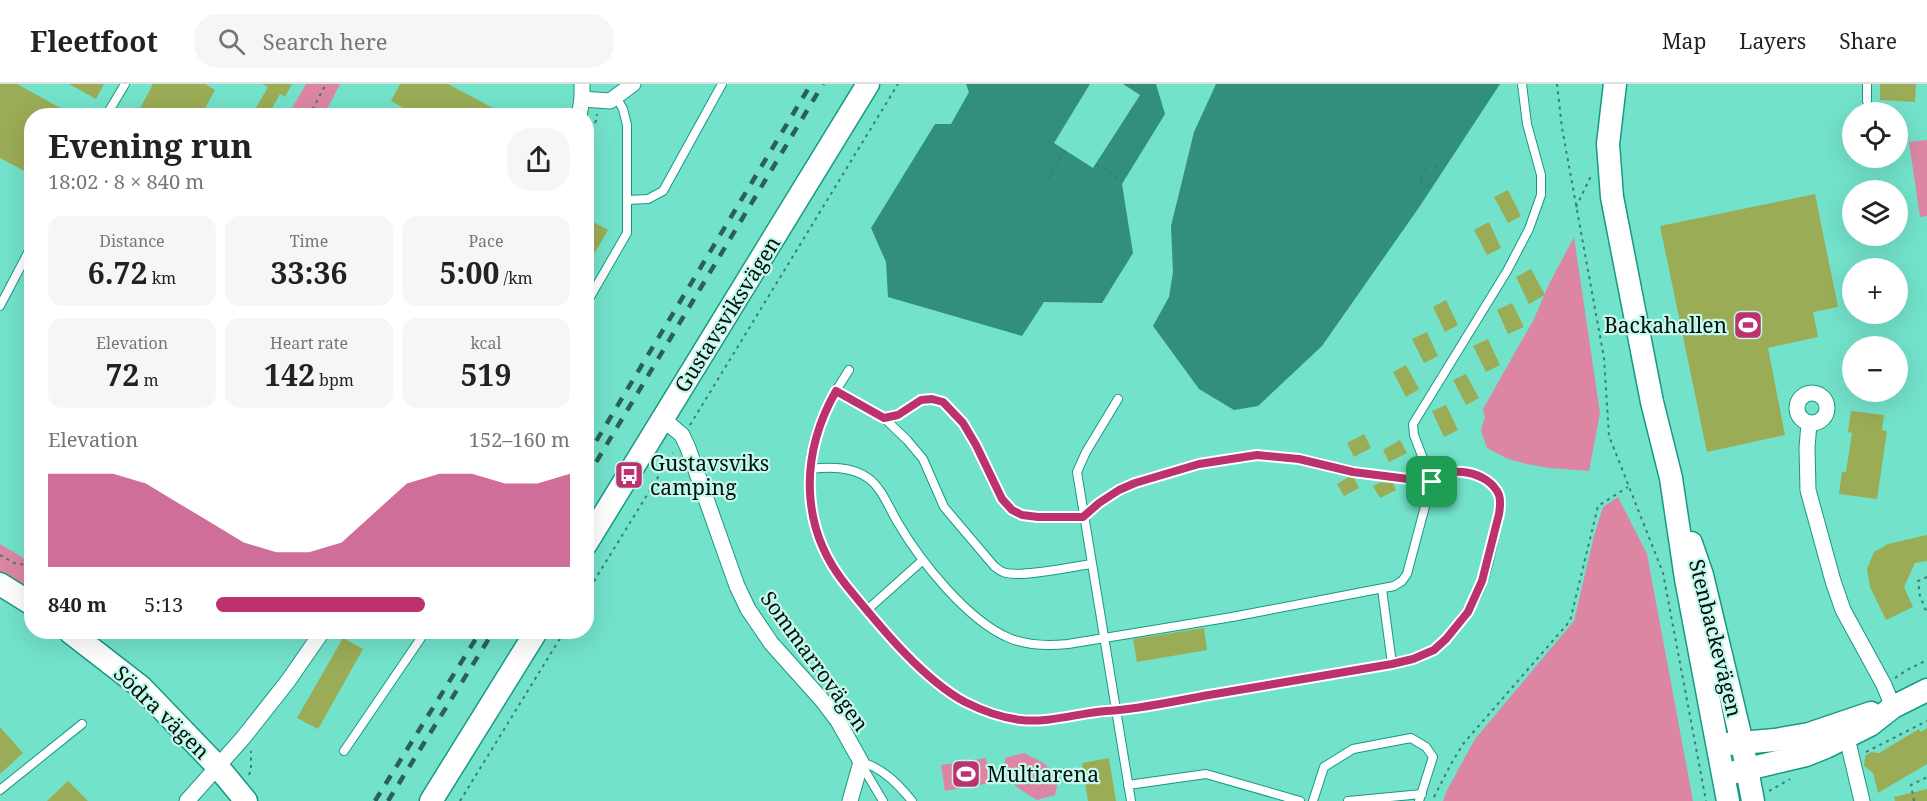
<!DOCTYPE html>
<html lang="en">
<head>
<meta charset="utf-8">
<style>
	body { margin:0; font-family:"Noto Serif",serif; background:#f6f6f6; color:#222; height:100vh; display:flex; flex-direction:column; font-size:22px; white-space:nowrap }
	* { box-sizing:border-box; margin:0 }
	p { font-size:20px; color:#767676 }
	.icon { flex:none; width:33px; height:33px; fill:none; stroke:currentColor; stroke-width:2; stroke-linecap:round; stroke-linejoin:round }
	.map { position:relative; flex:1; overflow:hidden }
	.panel { position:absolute; left:24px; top:24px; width:570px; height:531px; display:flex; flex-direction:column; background:#fff; border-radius:24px; box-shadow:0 6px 24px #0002 }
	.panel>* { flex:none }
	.tools { position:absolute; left:1842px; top:18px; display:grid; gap:12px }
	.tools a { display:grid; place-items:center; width:66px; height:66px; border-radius:50%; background:#fff; box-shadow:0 6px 24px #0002; font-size:30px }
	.pin { position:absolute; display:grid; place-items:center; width:51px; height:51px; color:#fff; margin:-26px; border-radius:12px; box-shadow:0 3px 9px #0006 }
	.round { display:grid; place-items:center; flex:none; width:63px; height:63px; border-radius:24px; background:#f6f6f6 }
	.overview { display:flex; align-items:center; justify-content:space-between; height:102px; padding:0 24px }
	h1 { font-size:33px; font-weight:700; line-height:45px }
	.metrics { display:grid; grid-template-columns:repeat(3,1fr); gap:9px; height:102px; padding:6px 24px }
	.metrics div { display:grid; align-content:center; border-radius:15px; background:#f6f6f6; text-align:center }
	.metrics b { font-size:30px; font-weight:700 }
	.metrics small { font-size:16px; font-weight:400 }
	.metrics p { font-size:16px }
	.chart { height:168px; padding:12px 24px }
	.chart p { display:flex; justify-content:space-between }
	.chart svg { width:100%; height:108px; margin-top:6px; fill:#bb326e; opacity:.7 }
	ul { padding:0 24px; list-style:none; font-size:20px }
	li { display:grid; grid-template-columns:96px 72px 1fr; align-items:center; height:45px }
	li i { height:15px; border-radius:8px; background:#bb326e }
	header { display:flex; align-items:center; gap:36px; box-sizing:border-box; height:84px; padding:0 30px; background:#fff; border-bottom:2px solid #e0e0e0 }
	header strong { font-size:28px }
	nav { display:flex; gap:33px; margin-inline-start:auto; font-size:21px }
	.search { width:420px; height:54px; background:#f6f6f6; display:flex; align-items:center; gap:15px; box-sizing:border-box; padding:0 21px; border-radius:24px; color:#767676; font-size:22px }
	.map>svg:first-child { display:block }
</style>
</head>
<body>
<header>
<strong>Fleetfoot</strong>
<div class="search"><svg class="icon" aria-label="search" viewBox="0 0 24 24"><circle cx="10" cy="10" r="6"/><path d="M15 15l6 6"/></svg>Search here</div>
<nav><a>Map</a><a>Layers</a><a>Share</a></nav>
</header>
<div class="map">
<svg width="1927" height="717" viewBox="0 0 1927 717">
	<rect width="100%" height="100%" fill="#73e2cb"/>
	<g fill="#dd86a3">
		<polygon points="306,0 340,0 324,31 288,31"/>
		<polygon points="1927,56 1927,132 1920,133 1909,58"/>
		<polygon points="1574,153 1600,329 1589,387 1549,384 1527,380 1508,375 1487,364 1481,346 1485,333 1483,325 1534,235 1549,200"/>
		<polygon points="1618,413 1647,470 1693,717 1443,717 1446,708 1475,655 1574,537 1594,452 1603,423"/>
		<polygon points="0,460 25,475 31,473 31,508 0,490"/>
		<polygon points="1024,669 1042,678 1059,693 1055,711 1037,716 1018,704 1005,691 1005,674"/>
		<polygon points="986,674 990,699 945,707 941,681"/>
	</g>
	<g fill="#328f7e">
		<polygon points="966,0 1090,0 1054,59 1093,84 1140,11 1123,0 1156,0 1165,30 1122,100 1133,169 1102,219 1044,218 1022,252 888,213 886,178 871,144 935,40 951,40 969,8"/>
		<polygon points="1216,0 1500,0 1420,122 1322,262 1258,322 1234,326 1199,305 1153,242 1169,213 1173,188 1171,142 1194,48"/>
	</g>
	<g fill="#9bac56">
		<polygon points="0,0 17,0 75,32 32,32 32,91 0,74"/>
		<polygon points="69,0 104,0 96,15"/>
		<polygon points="153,0 205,0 215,6 201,32 136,32"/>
		<polygon points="262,0 292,0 285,13 280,10 268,32 251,32 268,3"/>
		<polygon points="400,0 448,0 508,32 418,32 391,17"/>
		<polygon points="1880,0 1916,0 1915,18 1880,16"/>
		<polygon points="1508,106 1521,132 1508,139 1494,113"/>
		<polygon points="1815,110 1838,223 1813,228 1818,253 1768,264 1785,351 1707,368 1660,142"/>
		<polygon points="586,134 608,146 586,184"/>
		<polygon points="1489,138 1501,164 1487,171 1474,146"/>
		<polygon points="1531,185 1545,211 1529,220 1516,193"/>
		<polygon points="1446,216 1458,241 1445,248 1433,223"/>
		<polygon points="1512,219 1524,243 1508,250 1497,226"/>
		<polygon points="1427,248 1438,272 1424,279 1412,255"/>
		<polygon points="1488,255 1500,281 1486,288 1473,262"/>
		<polygon points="1406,281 1419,305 1406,313 1393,288"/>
		<polygon points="1466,290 1479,314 1466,321 1453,296"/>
		<polygon points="1446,321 1458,346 1444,353 1432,327"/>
		<polygon points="1851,327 1884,331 1882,346 1887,347 1877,415 1839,410 1842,388 1846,388 1852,349 1848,348"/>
		<polygon points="1364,350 1371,364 1354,373 1347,359"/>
		<polygon points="1400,356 1407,369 1389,378 1383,366"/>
		<polygon points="1349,393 1354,394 1359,404 1344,412 1337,400"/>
		<polygon points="1381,398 1393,399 1396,406 1380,414 1373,402"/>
		<polygon points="1927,451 1927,477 1915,479 1904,503 1913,523 1886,536 1870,503 1867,485 1874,468 1888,460"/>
		<polygon points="1204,544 1207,566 1137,578 1133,555"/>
		<polygon points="343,554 363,565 318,645 297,634"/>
		<polygon points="0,643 23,669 0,690"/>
		<polygon points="1927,644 1927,680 1878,709 1873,689 1864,682 1865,672 1871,668 1879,669 1919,645 1921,648"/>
		<polygon points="1109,674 1116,717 1088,717 1082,679"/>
		<polygon points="68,697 88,717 47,717"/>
		<polygon points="1927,705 1927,717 1895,717 1894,713"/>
	</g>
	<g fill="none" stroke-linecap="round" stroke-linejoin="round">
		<g stroke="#179985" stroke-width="10">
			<g id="lane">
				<polyline points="1867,17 1867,0"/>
				<polyline points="106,32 125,0"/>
				<polyline points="627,116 648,115 663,107 722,0"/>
				<polyline points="586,220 627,149 627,41 623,25 616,13"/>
				<polyline points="0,222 32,161"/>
				<path d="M836,307l48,27 23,22 16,19 21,48 50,59c4,3 7,6 12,7 17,4 65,-6 85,-9"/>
				<polyline points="1118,315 1086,368 1077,388 1131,717"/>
				<polyline points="884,334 898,331 921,316 932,315 943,318 963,339 976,361 1002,415 1012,426 1022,431 1038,433 1083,433 1099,419 1119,406 1135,399 1199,380 1256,371 1299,375 1353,388 1432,398 1414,351 1413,340 1507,187 1529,145 1541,111 1541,91 1527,40 1522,0"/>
				<path d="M810,385c19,-2 41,-3 58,9 14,10 21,30 30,45 23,39 69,97 111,115 19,8 39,8 59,6l164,-27 162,-31 8,-5 5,-7 24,-90c5,-6 11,-11 19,-13 16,-2 43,8 49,24 2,6 1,13 0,19 -7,28 -10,60 -24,85 -6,11 -14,21 -22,31 -11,14 -22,24 -40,29 -58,12 -116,21 -174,31 -44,8 -89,18 -134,22 -29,2 -56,11 -85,7 -18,-2 -36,-9 -52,-16 -41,-18 -91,-81 -120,-116 -42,-51 -51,-123 -20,-182 6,-12 14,-24 21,-35"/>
				<polyline points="1382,505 1392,580"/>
				<polyline points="867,526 923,476"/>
				<polyline points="344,667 425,548"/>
				<path d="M861,678c22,6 37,22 51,39"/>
				<polyline points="861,680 883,717"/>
				<polyline points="1128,701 1206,690 1300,717"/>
				<polyline points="0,706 82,640"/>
				<polyline points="1313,717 1324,683 1353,665 1411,654 1426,663 1433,673 1419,717"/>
				<polyline points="1348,717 1422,710"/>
			</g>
		</g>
		<g stroke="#179985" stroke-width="17">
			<g id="street">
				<polyline points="582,15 610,17 633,0"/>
				<polyline points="579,32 582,15 582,0"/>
				<circle cx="1812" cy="324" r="15"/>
				<polyline points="663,335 682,351 688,364 737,502 748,525 771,559 822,616 838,637 861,678 850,717"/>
				<polyline points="1809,339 1807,364 1808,406 1833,497 1843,526 1884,601 1893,623"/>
				<polyline points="1847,654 1862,717"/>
				<polyline points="187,717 243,654 288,597 322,548"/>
			</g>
		</g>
		<g stroke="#179985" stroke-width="25">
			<g id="secondary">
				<polyline points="1615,0 1608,60 1612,113 1652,318 1671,394 1686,495 1728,717"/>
				<polyline points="1691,459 1702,491 1742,659 1753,717"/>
				<polyline points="586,460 868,0"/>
				<polyline points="0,500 32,520"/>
				<polyline points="70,548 141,603 218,683 246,717"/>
				<polyline points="1728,660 1775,656 1809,650 1871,629"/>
				<polyline points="1735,688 1806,671 1826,663 1870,641 1893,623 1927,606"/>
				<polyline points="431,717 536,548"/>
			</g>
		</g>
		<g stroke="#3c7e70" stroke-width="2" stroke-dasharray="3 4.5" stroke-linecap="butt">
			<polyline points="1557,0 1562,44 1604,274 1609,352 1663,489 1706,717"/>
			<polyline points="309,32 326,0"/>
			<polyline points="586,51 596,37 597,30"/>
			<polyline points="1096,80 1123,97"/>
			<polyline points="1044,101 1065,66"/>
			<polyline points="1429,102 1419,97 1430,79 1441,86"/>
			<polyline points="1576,123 1592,90"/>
			<polyline points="690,341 898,0"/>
			<polyline points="0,471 14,479 32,482"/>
			<polyline points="1927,493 1918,497 1920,512 1927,529"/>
			<polyline points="586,510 673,369"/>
			<polyline points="46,548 53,553"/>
			<polyline points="1895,594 1907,586 1927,576"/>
			<polyline points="1866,668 1927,637"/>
			<polyline points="249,691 251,686 251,667"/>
			<polyline points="1769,707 1790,695"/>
			<polyline points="1434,713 1451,680 1463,660 1570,537 1598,422 1628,403"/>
			<polyline points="460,717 564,548"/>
			<polyline points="1914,717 1911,701 1927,693"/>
		</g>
		<use href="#lane" stroke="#fff" stroke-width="8"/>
		<use href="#street" stroke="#fff" stroke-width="15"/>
		<use href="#secondary" stroke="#fff" stroke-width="22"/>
		<g stroke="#2c6055" stroke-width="4.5" stroke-dasharray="10 10" stroke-linecap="butt">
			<polyline points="586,374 811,0"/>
			<polyline points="586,395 823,0"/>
			<polyline points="375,717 480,548"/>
			<polyline points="388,717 493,548"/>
		</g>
	</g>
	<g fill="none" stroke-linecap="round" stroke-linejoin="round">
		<g stroke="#fff" stroke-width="12">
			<path id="route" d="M836,307l48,27 14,-3 23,-15 11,-1 11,3 20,21 13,22 26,54 10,11 10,5 16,2h45l16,-14 20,-13 16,-7 64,-19 58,-9 42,4 54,13 79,10c16,-18 57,-11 67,13 2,6 1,13 0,19l-17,67 -14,31 -22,27 -12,11 -21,9 -21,5c-61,10 -122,21 -183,31 -34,6 -68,14 -102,16 -29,2 -57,12 -86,9 -18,-2 -40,-10 -56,-18 -44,-24 -87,-78 -119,-117 -47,-58 -46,-131 -10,-194z"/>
		</g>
		<use href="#route" stroke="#bb326e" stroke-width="8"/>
	</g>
	<defs>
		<g id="stadium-square" transform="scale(1.5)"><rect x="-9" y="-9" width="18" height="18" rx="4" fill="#bb326e" stroke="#c6f8ec"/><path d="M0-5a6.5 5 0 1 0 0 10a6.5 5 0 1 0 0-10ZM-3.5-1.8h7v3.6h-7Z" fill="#fff"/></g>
		<g id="bus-square" transform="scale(1.5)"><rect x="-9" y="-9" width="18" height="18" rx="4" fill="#bb326e" stroke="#c6f8ec"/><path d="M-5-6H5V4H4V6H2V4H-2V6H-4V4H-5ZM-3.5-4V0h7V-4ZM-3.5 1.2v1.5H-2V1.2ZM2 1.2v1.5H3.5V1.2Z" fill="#fff"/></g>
	</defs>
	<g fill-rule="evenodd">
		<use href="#stadium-square" x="1748" y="241"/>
		<use href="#bus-square" x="629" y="391"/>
		<use href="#stadium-square" x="966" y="690"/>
	</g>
	<g text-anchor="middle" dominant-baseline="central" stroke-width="4.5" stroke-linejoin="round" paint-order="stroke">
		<g font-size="21" fill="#00100c" stroke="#c6f8ec">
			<text transform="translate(727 230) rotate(-58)">Gustavsviksvägen</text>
			<text transform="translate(1716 554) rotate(76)">Stenbackevägen</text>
			<text transform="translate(815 577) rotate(54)">Sommarrovägen</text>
			<text transform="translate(162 628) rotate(44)">Södra vägen</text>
		</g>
		<g font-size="21" fill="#00100c" stroke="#c6f8ec" text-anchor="start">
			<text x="1727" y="241" text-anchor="end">Backahallen</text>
			<text x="650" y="379">Gustavsviks<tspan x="650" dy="24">camping</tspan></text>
			<text x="987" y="690">Multiarena</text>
		</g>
	</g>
</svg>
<div class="tools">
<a><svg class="icon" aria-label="locate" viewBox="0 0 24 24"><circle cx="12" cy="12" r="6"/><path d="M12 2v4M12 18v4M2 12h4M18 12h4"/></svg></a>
<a><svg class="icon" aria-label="layers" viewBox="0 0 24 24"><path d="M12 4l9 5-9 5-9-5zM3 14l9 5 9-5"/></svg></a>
<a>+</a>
<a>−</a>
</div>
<div class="pin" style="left:1432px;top:398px;background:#1e9e55"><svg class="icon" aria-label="arrive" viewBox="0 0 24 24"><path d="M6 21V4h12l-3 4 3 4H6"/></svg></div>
<section class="panel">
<div class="overview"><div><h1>Evening run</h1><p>18:02 · 8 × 840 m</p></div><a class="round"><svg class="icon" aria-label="share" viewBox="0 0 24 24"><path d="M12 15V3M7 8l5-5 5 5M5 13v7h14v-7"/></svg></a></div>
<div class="metrics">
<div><p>Distance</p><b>6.72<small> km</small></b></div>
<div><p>Time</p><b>33:36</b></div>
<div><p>Pace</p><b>5:00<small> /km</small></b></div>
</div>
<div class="metrics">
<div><p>Elevation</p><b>72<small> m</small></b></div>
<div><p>Heart rate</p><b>142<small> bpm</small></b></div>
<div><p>kcal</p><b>519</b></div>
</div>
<div class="chart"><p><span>Elevation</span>152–160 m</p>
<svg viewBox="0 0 160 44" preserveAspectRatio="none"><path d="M0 44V6L10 6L20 6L30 10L40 18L50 26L60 34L70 38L80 38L90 34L100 22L110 10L120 6L130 6L140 10L150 10L160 6V44z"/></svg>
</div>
<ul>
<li><b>840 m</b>5:13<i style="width:59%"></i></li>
</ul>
</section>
</div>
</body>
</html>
